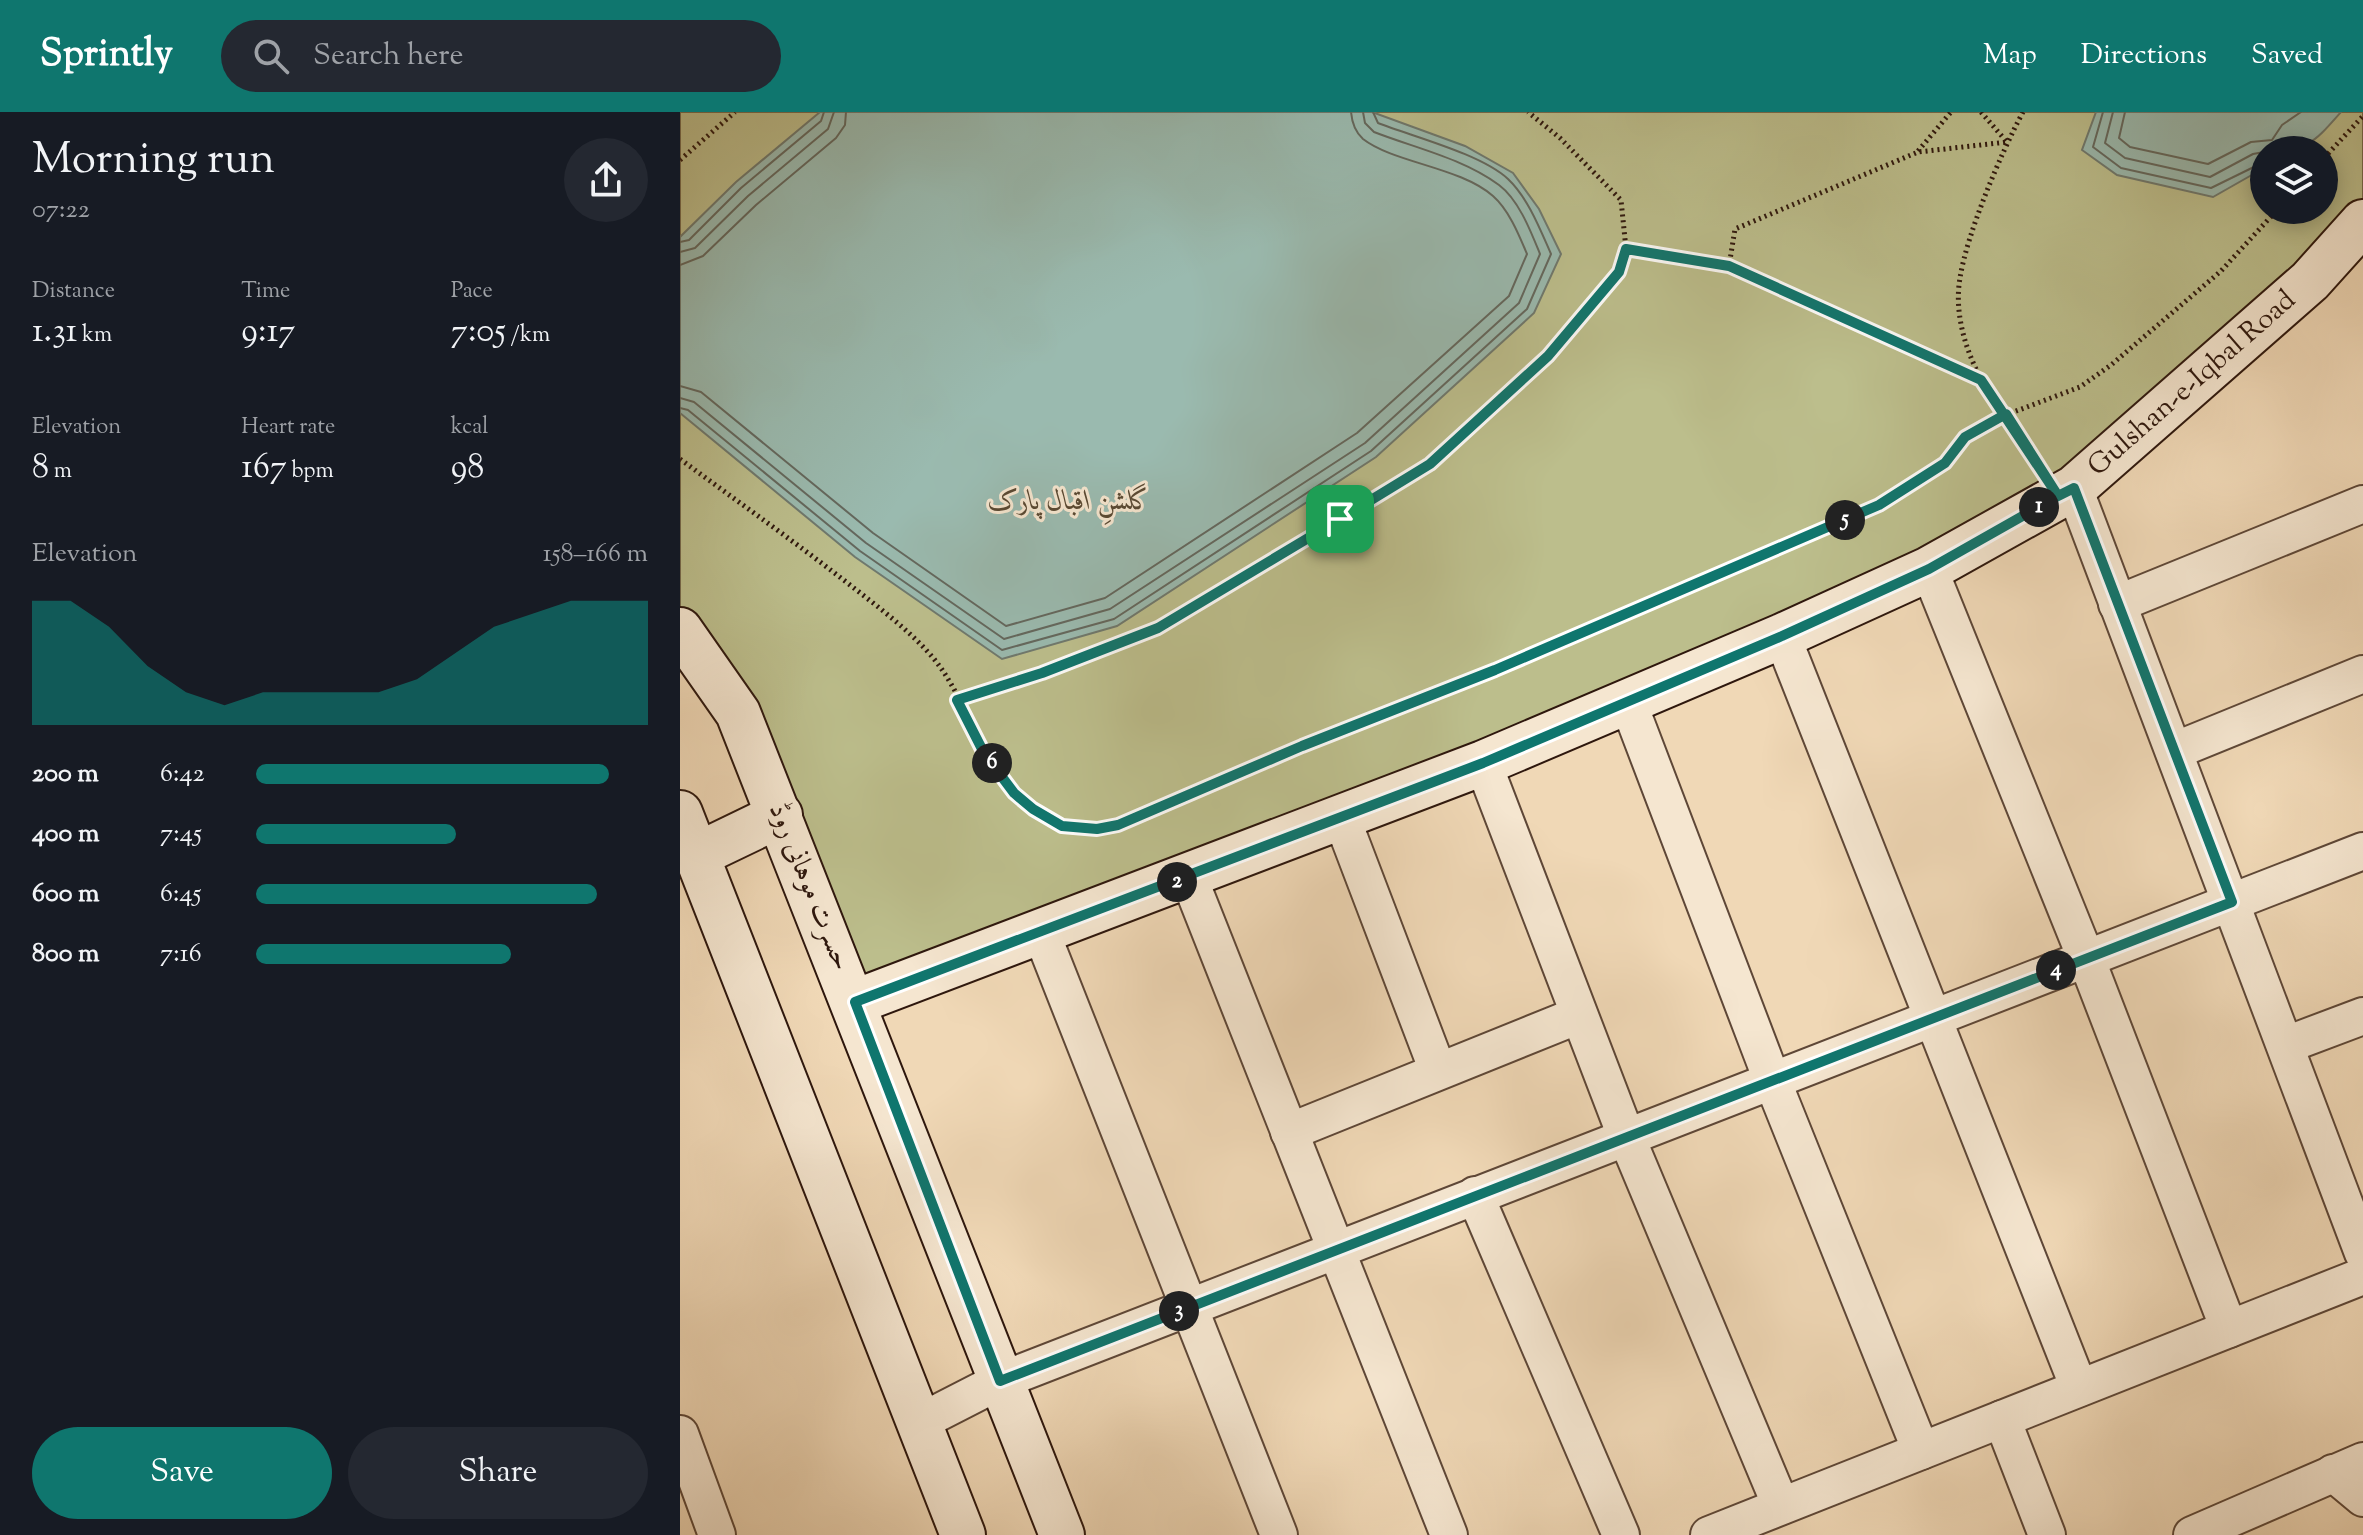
<!DOCTYPE html>
<html lang="en">
<head>
<meta charset="utf-8">
<style>
	body { margin:0; font-family:"Sorts Mill Goudy",Amiri,serif; background:#242831; color:#f1f3f6; height:100vh; display:flex; flex-direction:column; font-size:30px; white-space:nowrap }
	* { box-sizing:border-box; margin:0 }
	p { font-size:26px; color:#9ea1a6 }
	.icon { flex:none; width:44px; height:44px; fill:none; stroke:currentColor; stroke-width:2; stroke-linecap:round; stroke-linejoin:round }
	.map { position:relative; flex:1; overflow:hidden }
	.details { display:flex; flex-direction:column; background:#171b24; width:680px }
	.details>* { flex:none }
	.buttons { position:absolute; left:1570px; top:24px; display:grid; gap:16px }
	.buttons a { display:grid; place-items:center; width:88px; height:88px; border-radius:50%; background:#171b24; box-shadow:0 4px 20px #0003; font-size:40px }
	.pin { position:absolute; display:grid; place-items:center; width:68px; height:68px; color:#fff; margin:-34px; border-radius:16px; box-shadow:0 4px 12px #0006 }
	.km { position:absolute; width:40px; height:40px; margin:-20px; border-radius:50%; background:#222; color:#fff; font-size:22px; line-height:40px; text-align:center }
	.round { display:grid; place-items:center; flex:none; width:84px; height:84px; border-radius:42px; background:#242831 }
	.head { display:flex; align-items:center; justify-content:space-between; height:136px; padding:0 32px }
	h1 { font-size:44px; font-weight:600; line-height:60px }
	.stats { display:grid; grid-template-columns:repeat(3,1fr); gap:12px; height:136px; padding:8px 32px }
	.stats div { display:grid; align-content:center }
	.stats b { font-size:34px; font-weight:600 }
	.stats small { font-size:22px; font-weight:400 }
	.stats p { font-size:22px }
	.chart { height:224px; padding:16px 32px }
	.chart p { display:flex; justify-content:space-between }
	.chart svg { width:100%; height:144px; margin-top:8px; fill:#0f766e; opacity:.7 }
	.action { display:flex; gap:16px; margin-top:auto; padding:16px 32px }
	.action a { flex:1; height:92px; border-radius:48px; background:#0f766e; color:#fff; font-size:32px; font-weight:600; line-height:92px; text-align:center }
	.action a+a { background:#242831; color:#f1f3f6 }
	ul { padding:0 32px; list-style:none; font-size:26px }
	li { display:grid; grid-template-columns:128px 96px 1fr; align-items:center; height:60px }
	li i { height:20px; border-radius:10px; background:#0f766e }
	header { display:flex; align-items:center; gap:48px; box-sizing:border-box; height:112px; padding:0 40px; background:#0f766e; color:#fff }
	header strong { font-size:38px }
	nav { display:flex; gap:44px; margin-inline-start:auto; font-size:28px }
	.search { width:560px; height:72px; background:#242831; display:flex; align-items:center; gap:20px; box-sizing:border-box; padding:0 28px; border-radius:44px; color:#9ea1a6; font-size:30px }
	main { display:flex; flex:1; min-height:0 }
	.map>svg:first-child { display:block }
</style>
</head>
<body>
<header>
<strong>Sprintly</strong>
<div class="search"><svg class="icon" aria-label="search" viewBox="0 0 24 24"><circle cx="10" cy="10" r="6"/><path d="M15 15l6 6"/></svg>Search here</div>
<nav><a>Map</a><a>Directions</a><a>Saved</a></nav>
</header>
<main>
<section class="details">
<div class="head"><div><h1>Morning run</h1><p>07:22</p></div><a class="round"><svg class="icon" aria-label="share" viewBox="0 0 24 24"><path d="M12 15V3M7 8l5-5 5 5M5 13v7h14v-7"/></svg></a></div>
<div class="stats">
<div><p>Distance</p><b>1.31<small> km</small></b></div>
<div><p>Time</p><b>9:17</b></div>
<div><p>Pace</p><b>7:05<small> /km</small></b></div>
</div>
<div class="stats">
<div><p>Elevation</p><b>8<small> m</small></b></div>
<div><p>Heart rate</p><b>167<small> bpm</small></b></div>
<div><p>kcal</p><b>98</b></div>
</div>
<div class="chart"><p><span>Elevation</span>158–166 m</p>
<svg viewBox="0 0 160 44" preserveAspectRatio="none"><path d="M0 44V6L10 6L20 14L30 26L40 34L50 38L60 34L70 34L80 34L90 34L100 30L110 22L120 14L130 10L140 6L150 6L160 6V44z"/></svg>
</div>
<ul>
<li><b>200 m</b>6:42<i style="width:90%"></i></li>
<li><b>400 m</b>7:45<i style="width:51%"></i></li>
<li><b>600 m</b>6:45<i style="width:87%"></i></li>
<li><b>800 m</b>7:16<i style="width:65%"></i></li>
</ul>
<div class="action"><a>Save</a><a>Share</a></div>
</section>
<div class="map">
<svg width="1683" height="1423" viewBox="0 0 1683 1423">
	<rect width="100%" height="100%" fill="#f0d8b6"/>
	<filter id="stains"><feTurbulence type="fractalNoise" baseFrequency=".0025" numOctaves="4"/><feColorMatrix values="0 0 0 0 .2 0 0 0 0 .09 0 0 0 0 .02 0 0 0 .5 -.17"/></filter>
	<radialGradient id="worn" r=".72"><stop offset=".6" stop-color="#630" stop-opacity="0"/><stop offset="1" stop-color="#630" stop-opacity=".3"/></radialGradient>
	<path fill="#bcbe8c" stroke="#756a4c" stroke-width="2" fill-rule="evenodd" d="M0,0h1683v109l-289,267 -591,275 -628,239 -175,-372zM1584,38h60v60h-60z"/>
	<g fill="#9abaaf" stroke="#6f796e" stroke-width="2">
		<polygon points="140,0 692,0 785,34 833,61 859,97 881,142 854,201 696,345 437,514 322,547 175,445 0,301 0,125 56,70"/>
		<path d="M1416,0h245c-29,33 -33,38 -77,38v18l-51,29 -96,-22 -35,-25z"/>
	</g>
	<g fill="none" stroke-linecap="round" stroke-linejoin="round">
		<g stroke="#64685e" stroke-width="2">
			<polyline points="1423,0 1413,35 1441,56 1531,76 1584,50"/>
			<polyline points="1433,0 1425,31 1445,46 1530,65 1573,42 1584,40"/>
			<polyline points="1445,0 1439,26 1450,35 1528,52 1571,30 1592,28 1602,13 1621,0"/>
			<polyline points="0,130 9,128 61,76 141,9 144,0"/>
			<polyline points="0,140 15,136 68,84 148,17 154,0"/>
			<polyline points="0,153 23,144 76,93 156,26 165,13 166,0"/>
			<path d="M0,274l21,6 172,141 133,93 99,-28 252,-165 152,-137 18,-42c-8,-19 -18,-44 -34,-58 -33,-29 -99,-33 -130,-57 -8,-7 -11,-16 -12,-27"/>
			<path d="M0,286l14,4 172,141 138,96 106,-30 255,-166 154,-140 21,-49c-9,-22 -21,-54 -41,-69 -37,-27 -84,-37 -125,-53l-9,-9 -2,-11"/>
			<path d="M0,296l8,2 172,141 142,99 112,-31 257,-168 156,-142 24,-55c-11,-25 -23,-56 -43,-75 -27,-25 -94,-42 -130,-56l-5,-11"/>
		</g>
		<g stroke="#5e4737" stroke-width="40">
			<g id="street">
				<polyline points="1394,376 1683,1141"/>
				<polyline points="1249,457 1406,846 1549,1217"/>
				<polyline points="1437,492 1683,392"/>
				<polyline points="1102,524 1399,1276"/>
				<polyline points="948,590 1092,968 1241,1339"/>
				<polyline points="1494,639 1683,562"/>
				<polyline points="803,651 946,1024 1101,1394"/>
				<polyline points="662,707 758,959"/>
				<polyline points="509,766 769,1423"/>
				<polyline points="361,820 599,1423"/>
				<polyline points="1606,933 1683,904"/>
				<polyline points="609,1020 899,903"/>
				<polyline points="795,1083 941,1423"/>
				<polyline points="1322,1307 1367,1423"/>
				<polyline points="240,1310 320,1269 1683,739"/>
				<polyline points="0,1322 37,1423"/>
				<polyline points="1653,1361 1683,1386"/>
				<polyline points="1029,1423 1683,1164"/>
				<polyline points="1512,1423 1683,1349"/>
			</g>
		</g>
		<g stroke="#2e170d" stroke-width="48">
			<g id="secondary">
				<polyline points="0,518 58,601 382,1423"/>
				<polyline points="0,701 283,1423"/>
				<polyline points="17,743 100,703"/>
				<path id="s1" d="M175,890l628,-239 299,-127 147,-67 145,-81 236,-207 53,-59"/>
			</g>
		</g>
		<g stroke="#2e170d" stroke-width="5" stroke-dasharray="2 4" stroke-linecap="butt">
			<polyline points="1301,0 1326,29"/>
			<path d="M1343,0c-22,41 -56,121 -63,166 -6,34 5,71 21,101 16,30 40,58 58,87"/>
			<polyline points="1238,39 1271,0"/>
			<polyline points="1644,46 1683,4"/>
			<polyline points="0,48 55,0"/>
			<polyline points="946,137 1049,154 1055,117 1238,40 1327,30"/>
			<polyline points="1049,154 1300,267"/>
			<path d="M0,347c57,42 115,83 170,126 27,21 55,42 78,67 47,51 53,134 123,170 36,18 76,0 110,-14l718,-303 66,-42 20,-26 22,-15 93,-35 31,-22 110,-94 56,-61"/>
			<polyline points="277,588 362,561 478,516 750,352 868,244 939,160 946,137 941,88 880,26 848,0"/>
		</g>
		<use href="#street" stroke="#f5e6d0" stroke-width="36"/>
		<use href="#secondary" stroke="#f5e6d0" stroke-width="44"/>
	</g>
	<g fill="none" stroke-linecap="round" stroke-linejoin="round">
		<g stroke="#fff" stroke-width="16">
			<polyline id="route" points="660,407 750,352 868,244 939,160 946,137 1049,154 1301,268 1378,384 1249,457 1102,524 803,651 175,890 320,1269 1552,790 1394,376 1378,384 1326,302 1285,325 1265,351 1199,393 815,558 622,634 438,713 417,717 382,714 353,697 334,681 304,641 277,588 362,561 478,516 660,407"/>
		</g>
		<use href="#route" stroke="#0f766e" stroke-width="10"/>
	</g>
	<g text-anchor="middle" dominant-baseline="central" stroke-width="6" stroke-linejoin="round" paint-order="stroke">
		<g font-size="28" fill="#2e170d" stroke="#f5e6d0">
			<text stroke="none"><textPath href="#s1" startOffset="1482">Gulshan-e-Iqbal Road</textPath></text>
			<text transform="translate(129 775) rotate(68)">حسرت موہانی روڈ</text>
		</g>
		<g font-size="28" font-style="italic" fill="#594933" stroke="#f5e6d0">
			<text x="390" y="390">گلشنِ اقبال پارک</text>
		</g>
	</g>
	<rect width="100%" height="100%" filter="url(#stains)"/>
	<rect width="100%" height="100%" fill="url(#worn)"/>
</svg>
<div class="buttons">
<a><svg class="icon" aria-label="layers" viewBox="0 0 24 24"><path d="M12 4l9 5-9 5-9-5zM3 14l9 5 9-5"/></svg></a>
</div>
<div class="pin" style="left:660px;top:407px;background:#1e9e55"><svg class="icon" aria-label="arrive" viewBox="0 0 24 24"><path d="M6 21V4h12l-3 4 3 4H6"/></svg></div>
<b class="km" style="left:1359px;top:395px">1</b>
<b class="km" style="left:497px;top:770px">2</b>
<b class="km" style="left:499px;top:1199px">3</b>
<b class="km" style="left:1376px;top:858px">4</b>
<b class="km" style="left:1165px;top:408px">5</b>
<b class="km" style="left:312px;top:651px">6</b>
</div>
</main>
</body>
</html>
